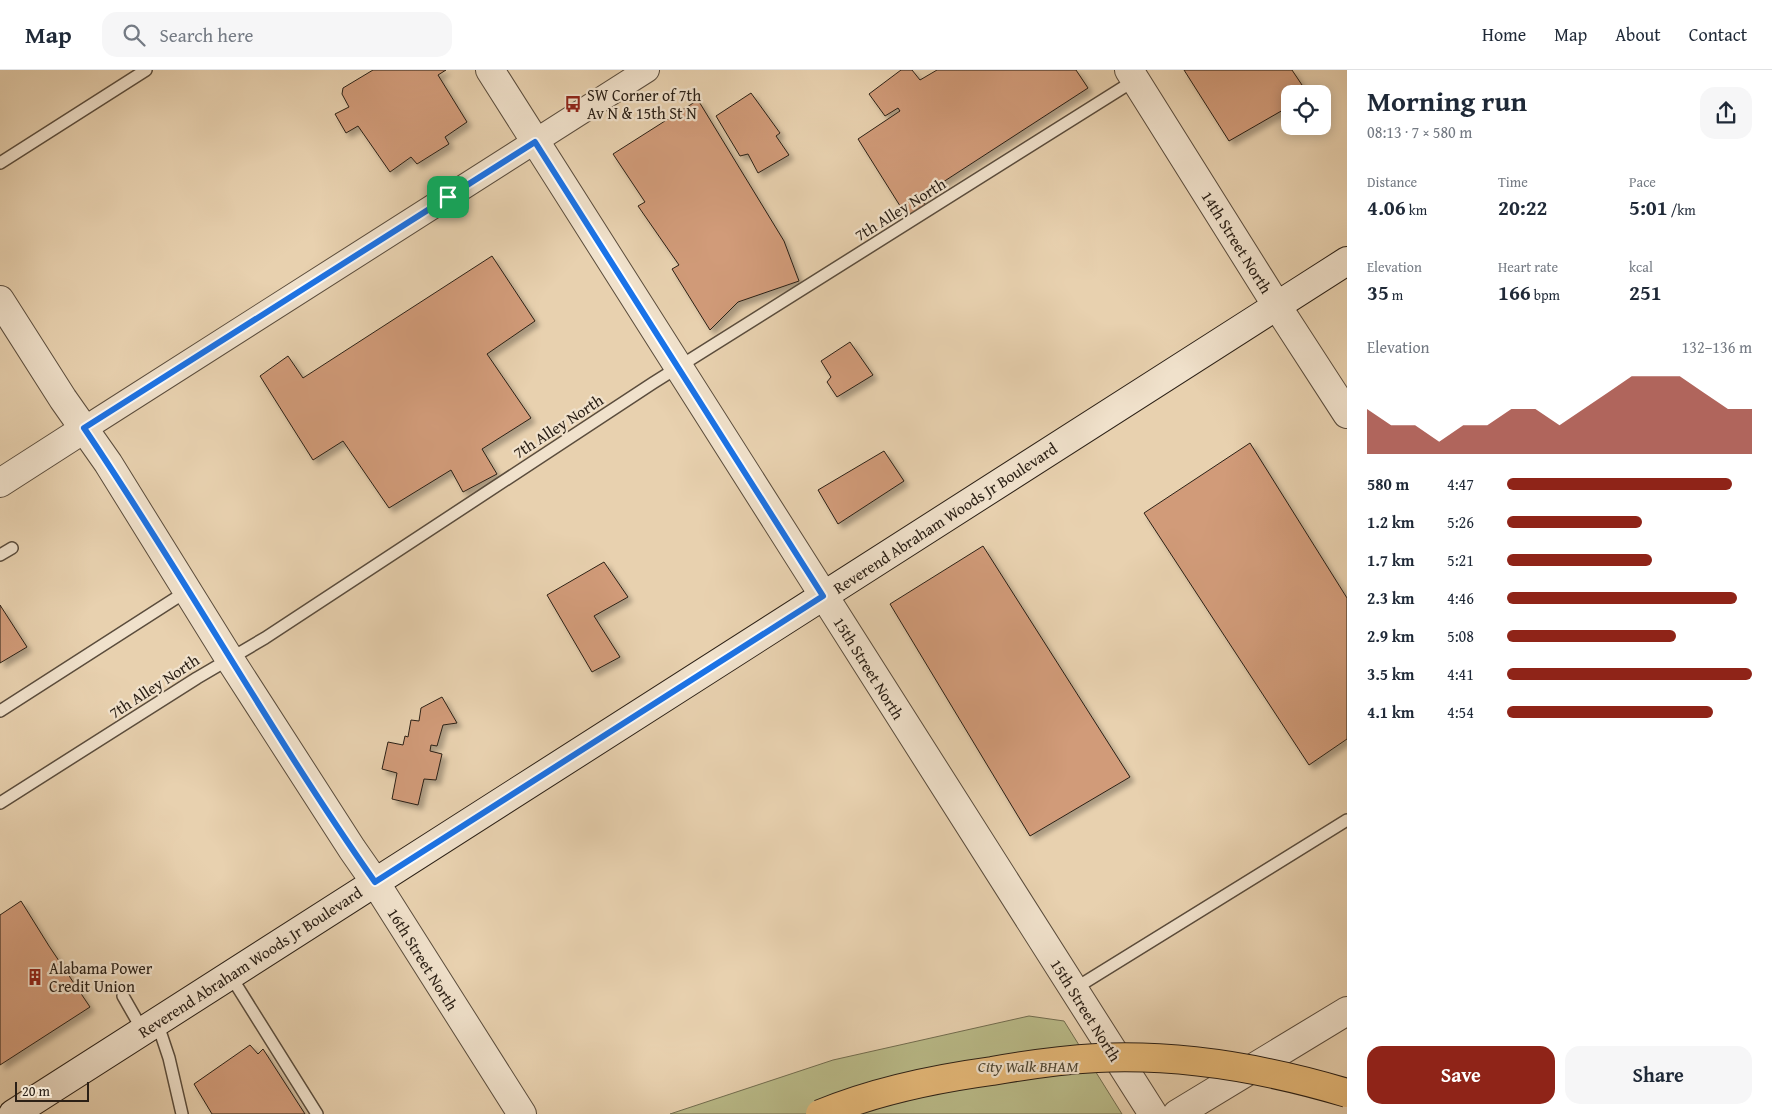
<!DOCTYPE html>
<html lang="en">
<head>
<meta charset="utf-8">
<style>
	body { margin:0; font-family:"Gentium Book Plus",serif; background:#f6f6f7; color:#1f2937; height:100vh; display:flex; flex-direction:column; font-size:19px; white-space:nowrap }
	* { box-sizing:border-box; margin:0 }
	p { font-size:16px; color:#747a83 }
	.icon { flex:none; width:28px; height:28px; fill:none; stroke:currentColor; stroke-width:2; stroke-linecap:round; stroke-linejoin:round }
	.map { position:relative; flex:1; overflow:hidden }
	.sheet { display:flex; flex-direction:column; background:#fff; width:425px }
	.sheet>* { flex:none }
	.tools { position:absolute; left:1281px; top:15px; display:grid; gap:10px }
	.tools a { display:grid; place-items:center; width:50px; height:50px; border-radius:10px; background:#fff; box-shadow:0 2px 12px #0003; font-size:25px }
	.scale { position:absolute; left:15px; bottom:12px; width:74px; box-sizing:border-box; padding-left:5px; border:2px solid #2b2016; border-top:0; font-size:14px; line-height:18px; white-space:nowrap; color:#2b2016; -webkit-text-stroke:4px #f0e1cb; paint-order:stroke }
	.pin { position:absolute; display:grid; place-items:center; width:42px; height:42px; color:#fff; margin:-21px; border-radius:10px; box-shadow:0 2px 8px #0006 }
	.round { display:grid; place-items:center; flex:none; width:52px; height:52px; border-radius:15px; background:#f6f6f7 }
	.overview { display:flex; align-items:center; justify-content:space-between; height:85px; padding:0 20px }
	h1 { font-size:28px; font-weight:800; line-height:38px }
	.metrics { display:grid; grid-template-columns:repeat(3,1fr); gap:8px; height:85px; padding:5px 20px }
	.metrics div { display:grid; align-content:center }
	.metrics b { font-size:21px; font-weight:800 }
	.metrics small { font-size:14px; font-weight:400 }
	.metrics p { font-size:14px }
	.chart { height:140px; padding:10px 20px }
	.chart p { display:flex; justify-content:space-between }
	.chart svg { width:100%; height:90px; margin-top:5px; fill:#8f2418; opacity:.7 }
	.button { display:flex; gap:10px; margin-top:auto; padding:10px 20px }
	.button a { flex:1; height:58px; border-radius:15px; background:#8f2418; color:#fff; font-size:20px; font-weight:800; line-height:58px; text-align:center }
	.button a+a { background:#f6f6f7; color:#1f2937 }
	ul { padding:0 20px; list-style:none; font-size:16px }
	li { display:grid; grid-template-columns:80px 60px 1fr; align-items:center; height:38px }
	li i { height:12px; border-radius:6px; background:#8f2418 }
	header { display:flex; align-items:center; gap:30px; box-sizing:border-box; height:70px; padding:0 25px; background:#fff; border-bottom:1px solid #e0e1e3 }
	header strong { font-size:24px }
	nav { display:flex; gap:28px; margin-inline-start:auto; font-size:18px }
	.search { width:350px; height:45px; background:#f6f6f7; display:flex; align-items:center; gap:12px; box-sizing:border-box; padding:0 18px; border-radius:15px; color:#747a83; font-size:19px }
	main { display:flex; flex:1; min-height:0 }
	.map>svg:first-child { display:block }
</style>
</head>
<body>
<header>
<strong>Map</strong>
<div class="search"><svg class="icon" aria-label="search" viewBox="0 0 24 24"><circle cx="10" cy="10" r="6"/><path d="M15 15l6 6"/></svg>Search here</div>
<nav><a>Home</a><a>Map</a><a>About</a><a>Contact</a></nav>
</header>
<main>
<div class="map">
<svg width="1347" height="1044" viewBox="0 0 1347 1044">
	<defs>
		<filter id="shadow"><feDropShadow dx="4.5" dy="4.5" stdDeviation="2.5" flood-color="#0004"/></filter>
	</defs>
	<rect width="100%" height="100%" fill="#e8d1af"/>
	<filter id="stains"><feTurbulence type="fractalNoise" baseFrequency=".004" numOctaves="4"/><feColorMatrix values="0 0 0 0 .2 0 0 0 0 .09 0 0 0 0 .02 0 0 0 .5 -.17"/></filter>
	<radialGradient id="worn" r=".72"><stop offset=".6" stop-color="#630" stop-opacity="0"/><stop offset="1" stop-color="#630" stop-opacity=".3"/></radialGradient>
	<polygon fill="#b9ba88" stroke="#726d4f" points="1029,946 1064,951 1122,1044 670,1044 833,990"/>
	<g fill="#d19b79" stroke="#2b2016" filter="url(#shadow)">
		<polygon points="373,0 446,0 438,5 467,52 445,67 449,74 417,94 411,87 390,102 358,56 346,63 335,44 349,37 342,24 343,18"/>
		<polygon points="901,0 912,0 920,10 937,0 1076,0 1088,18 920,127 926,136 907,147 858,69 900,41 898,38 885,46 869,24"/>
		<polygon points="1184,0 1292,0 1308,24 1290,24 1290,36 1229,71"/>
		<polygon points="751,23 780,63 776,66 789,85 758,103 748,84 740,86 716,46"/>
		<polygon points="698,30 784,171 799,211 738,232 710,260 672,199 679,195 638,136 645,132 613,84"/>
		<polygon points="492,186 535,251 487,284 531,348 482,379 497,404 463,422 451,400 389,438 343,371 313,390 260,306 288,286 303,308"/>
		<polygon points="850,272 873,305 837,327 827,312 831,307 821,291"/>
		<polygon points="1250,373 1347,528 1347,669 1309,695 1144,443"/>
		<polygon points="884,381 904,411 838,454 818,420"/>
		<polygon points="983,476 1130,707 1030,766 890,534"/>
		<polygon points="604,492 628,527 594,546 620,587 592,602 547,525"/>
		<polygon points="0,535 27,577 0,593"/>
		<polygon points="442,627 457,653 443,655 437,676 431,675 430,681 442,684 436,710 424,709 418,735 392,729 397,703 382,699 388,672 403,675 405,666 408,667 411,650 419,651 421,638"/>
		<polygon points="21,831 49,876 90,937 0,995 0,845"/>
		<polygon points="250,975 258,984 263,979 305,1044 212,1044 194,1014"/>
	</g>
	<g fill="none" stroke-linecap="round" stroke-linejoin="round">
		<g stroke="#5a4c3c" stroke-width="14">
			<g id="service">
				<polyline points="0,93 146,0"/>
				<polyline points="0,485 12,478"/>
				<polyline points="0,641 187,521"/>
				<polyline points="0,733 197,608 265,568 653,313 1135,10"/>
				<polyline points="230,905 317,1044"/>
				<polyline points="1074,919 1347,750"/>
				<polyline points="123,926 143,961"/>
				<polyline points="157,952 169,988 182,1044"/>
			</g>
		</g>
		<g stroke="#5a4c3c" stroke-width="26">
			<polyline id="minor" points="84,359 647,0"/>
		</g>
		<g stroke="#5a4c3c" stroke-width="30">
			<g id="tertiary">
				<polyline points="490,0 1153,1044"/>
				<polyline points="1129,0 1277,236 1347,344"/>
				<polyline points="0,230 63,329 108,393 229,588 352,779 375,812 522,1044"/>
				<polyline points="0,413 84,359"/>
				<polyline points="1177,1044 1347,941"/>
			</g>
		</g>
		<g stroke="#2b2016" stroke-width="30">
			<polyline id="secondary" points="13,1044 1347,191"/>
		</g>
		<use href="#service" stroke="#f0e1cb" stroke-width="11"/>
		<use href="#minor" stroke="#f0e1cb" stroke-width="24"/>
		<use href="#tertiary" stroke="#f0e1cb" stroke-width="28"/>
		<use href="#secondary" stroke="#f0e1cb" stroke-width="28"/>
		<g stroke="#2b2016" stroke-width="30" stroke-linecap="butt">
			<path id="motorway-bridge" d="M820,1044c55,-23 113,-35 172,-43 34,-6 70,-11 105,-13 84,-4 170,11 250,35"/>
		</g>
		<use href="#motorway-bridge" stroke="#e4b878" stroke-width="28"/>
	</g>
	<g fill="none" stroke-linecap="round" stroke-linejoin="round">
		<g stroke="#fff" stroke-width="10">
			<path id="route" d="M535,72l288,454 -448,286c-103,-147 -190,-305 -291,-454z"/>
		</g>
		<use href="#route" stroke="#1a73e8" stroke-width="6"/>
	</g>
	<defs>
		<g id="bus-bare" transform="scale(1.35)"><path d="M-5-6H5V4H4V6H2V4H-2V6H-4V4H-5ZM-3.5-4V0h7V-4ZM-3.5 1.2v1.5H-2V1.2ZM2 1.2v1.5H3.5V1.2Z" fill="#8f2418" stroke="#f0e1cb" stroke-width="2.5" paint-order="stroke"/></g>
		<g id="building-bare" transform="scale(1.35)"><path d="M-4-6H4V6H1V3H-1V6H-4ZM-2.5-4.3h1.7v1.8h-1.7ZM.8-4.3h1.7v1.8H.8ZM-2.5-1h1.7V.8h-1.7ZM.8-1h1.7V.8H.8Z" fill="#8f2418" stroke="#f0e1cb" stroke-width="2.5" paint-order="stroke"/></g>
	</defs>
	<g fill-rule="evenodd">
		<use href="#bus-bare" x="573" y="34"/>
		<use href="#building-bare" x="35" y="907"/>
	</g>
	<g text-anchor="middle" dominant-baseline="central" stroke-width="4.5" stroke-linejoin="round" paint-order="stroke">
		<g font-size="16" fill="#2b2016" stroke="#f0e1cb" text-anchor="start">
			<text x="587" y="25">SW Corner of 7th<tspan x="587" dy="18">Av N &amp; 15th St N</tspan></text>
			<text x="49" y="898">Alabama Power<tspan x="49" dy="18">Credit Union</tspan></text>
		</g>
		<g font-size="16" fill="#2b2016" stroke="#f0e1cb">
			<text transform="translate(900 139) rotate(-32)">7th Alley North</text>
			<text transform="translate(1237 172) rotate(58)">14th Street North</text>
			<text transform="translate(558 356) rotate(-33)">7th Alley North</text>
			<text transform="translate(945 448) rotate(-33)">Reverend Abraham Woods Jr Boulevard</text>
			<text transform="translate(869 598) rotate(58)">15th Street North</text>
			<text transform="translate(154 616) rotate(-33)">7th Alley North</text>
			<text transform="translate(423 889) rotate(58)">16th Street North</text>
			<text transform="translate(250 892) rotate(-33)">Reverend Abraham Woods Jr Boulevard</text>
			<text transform="translate(1086 940) rotate(58)">15th Street North</text>
		</g>
		<g font-size="16" font-style="italic" fill="#4e4632" stroke="#f0e1cb">
			<text x="1028" y="996">City Walk BHAM</text>
		</g>
	</g>
	<rect width="100%" height="100%" filter="url(#stains)"/>
	<rect width="100%" height="100%" fill="url(#worn)"/>
</svg>
<div class="tools">
<a><svg class="icon" aria-label="locate" viewBox="0 0 24 24"><circle cx="12" cy="12" r="6"/><path d="M12 2v4M12 18v4M2 12h4M18 12h4"/></svg></a>
</div>
<div class="scale">20 m</div>
<div class="pin" style="left:448px;top:127px;background:#1e9e55"><svg class="icon" aria-label="arrive" viewBox="0 0 24 24"><path d="M6 21V4h12l-3 4 3 4H6"/></svg></div>
</div>
<section class="sheet">
<div class="overview"><div><h1>Morning run</h1><p>08:13 · 7 × 580 m</p></div><a class="round"><svg class="icon" aria-label="share" viewBox="0 0 24 24"><path d="M12 15V3M7 8l5-5 5 5M5 13v7h14v-7"/></svg></a></div>
<div class="metrics">
<div><p>Distance</p><b>4.06<small> km</small></b></div>
<div><p>Time</p><b>20:22</b></div>
<div><p>Pace</p><b>5:01<small> /km</small></b></div>
</div>
<div class="metrics">
<div><p>Elevation</p><b>35<small> m</small></b></div>
<div><p>Heart rate</p><b>166<small> bpm</small></b></div>
<div><p>kcal</p><b>251</b></div>
</div>
<div class="chart"><p><span>Elevation</span>132–136 m</p>
<svg viewBox="0 0 160 44" preserveAspectRatio="none"><path d="M0 44V22L10 30L20 30L30 38L40 30L50 30L60 22L70 22L80 30L90 22L100 14L110 6L120 6L130 6L140 14L150 22L160 22V44z"/></svg>
</div>
<ul>
<li><b>580 m</b>4:47<i style="width:92%"></i></li>
<li><b>1.2 km</b>5:26<i style="width:55%"></i></li>
<li><b>1.7 km</b>5:21<i style="width:59%"></i></li>
<li><b>2.3 km</b>4:46<i style="width:94%"></i></li>
<li><b>2.9 km</b>5:08<i style="width:69%"></i></li>
<li><b>3.5 km</b>4:41<i style="width:100%"></i></li>
<li><b>4.1 km</b>4:54<i style="width:84%"></i></li>
</ul>
<div class="button"><a>Save</a><a>Share</a></div>
</section>
</main>
</body>
</html>
